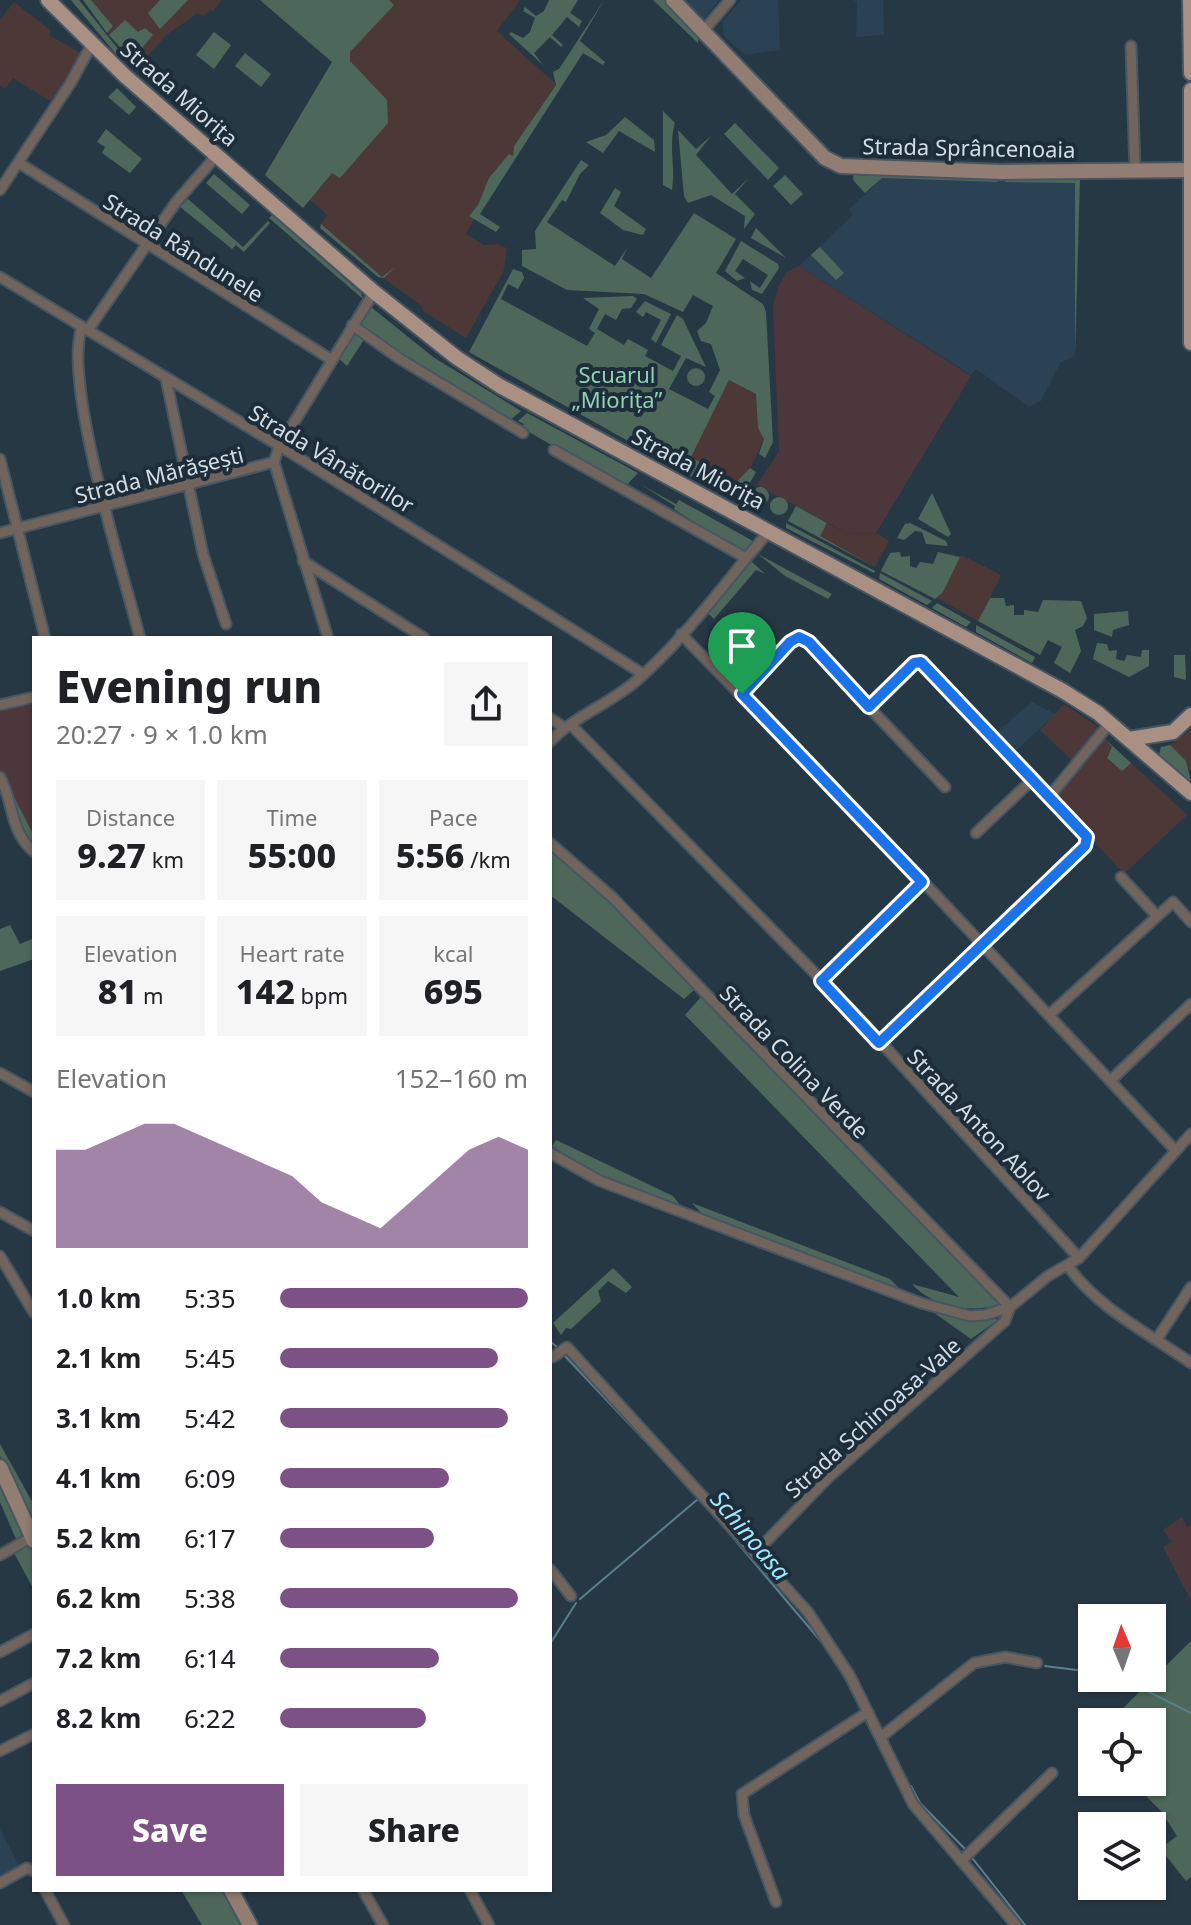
<!DOCTYPE html>
<html lang="en">
<head>
<meta charset="utf-8">
<style>
	body { margin:0; font-family:"Noto Sans",sans-serif; background:#f6f6f6; color:#202124; height:100vh; display:flex; flex-direction:column; font-size:30px; white-space:nowrap }
	* { box-sizing:border-box; margin:0 }
	p { font-size:26px; color:#757577 }
	.icon { flex:none; width:44px; height:44px; fill:none; stroke:currentColor; stroke-width:2; stroke-linecap:round; stroke-linejoin:round }
	.map { position:relative; flex:1; overflow:hidden }
	.details { position:absolute; left:32px; top:636px; width:520px; height:1256px; display:flex; flex-direction:column; background:#fff; border-radius:0px; box-shadow:0 2px 6px #0004 }
	.details>* { flex:none }
	.needle { width:52px; rotate:358deg }
	.tools { position:absolute; left:1078px; top:1604px; display:grid; gap:16px }
	.tools a { display:grid; place-items:center; width:88px; height:88px; border-radius:0px; background:#fff; box-shadow:0 2px 6px #0004; font-size:40px }
	.pin { position:absolute; display:grid; place-items:center; width:68px; height:68px; color:#fff; margin:-82px -34px; border-radius:50% 50% 50% 0; rotate:-45deg; box-shadow:0 0 8px #0007 }
	.pin .icon { rotate:45deg }
	.round { display:grid; place-items:center; flex:none; width:84px; height:84px; border-radius:0px; background:#f6f6f6 }
	.overview { display:flex; align-items:center; justify-content:space-between; height:136px; padding:0 24px }
	h1 { font-size:44px; font-weight:800; line-height:60px }
	.stats { display:grid; grid-template-columns:repeat(3,1fr); gap:12px; height:136px; padding:8px 24px }
	.stats div { display:grid; align-content:center; border-radius:0px; background:#f6f6f6; text-align:center }
	.stats b { font-size:34px; font-weight:800 }
	.stats small { font-size:22px; font-weight:400 }
	.stats p { font-size:22px }
	.chart { height:224px; padding:16px 24px }
	.chart p { display:flex; justify-content:space-between }
	.chart svg { width:100%; height:144px; margin-top:8px; fill:#7c5185; opacity:.7 }
	.primary-button { display:flex; gap:16px; margin-top:auto; padding:16px 24px }
	.primary-button a { flex:1; height:92px; border-radius:0px; background:#7c5185; color:#fff; font-size:32px; font-weight:800; line-height:92px; text-align:center }
	.primary-button a+a { background:#f6f6f6; color:#202124 }
	ul { padding:0 24px; list-style:none; font-size:26px }
	li { display:grid; grid-template-columns:128px 96px 1fr; align-items:center; height:60px }
	li i { height:20px; border-radius:10px; background:#7c5185 }
	.map>svg:first-child { display:block }
</style>
</head>
<body>
<div class="map">
<svg width="1191" height="1925" viewBox="0 0 1191 1925">
	<rect width="100%" height="100%" fill="#273845"/>
	<g fill="#4c3837">
		<polygon points="83,0 222,0 213,11 210,10 204,16 198,13 166,35 139,66 115,43"/>
		<polygon points="260,0 520,0 497,31 556,84 514,146 513,156 509,155 489,178 478,205 469,216 474,219 466,234 484,245 497,244 507,248 504,270 466,338 423,311 422,306 382,277 321,224 327,215 323,211 310,200 305,206 266,172 332,62"/>
		<polygon points="14,2 50,30 50,36 81,53 81,60 50,101 13,78 5,89 0,85 0,20"/>
		<polygon points="729,380 756,394 758,427 764,439 750,468 731,488 698,472 690,457"/>
		<polygon points="827,523 849,534 876,533 889,541 875,567 819,536"/>
		<polygon points="961,555 1001,575 978,621 937,598"/>
		<polygon points="1064,704 1098,727 1074,762 1040,730"/>
		<polygon points="1191,730 1191,772 1170,745"/>
		<polygon points="1103,737 1187,815 1124,874 1055,798"/>
	</g>
	<g fill="#4c373c">
		<polygon points="799,266 971,376 876,533 849,534 757,485 779,451 773,308 778,287 787,272"/>
		<polygon points="29,702 34,705 34,836 0,770 0,712"/>
		<polygon points="1182,1517 1187,1527 1191,1525 1191,1601 1163,1547 1172,1542 1163,1530"/>
	</g>
	<g fill="#2a4253">
		<polygon points="679,0 719,0 703,20"/>
		<polygon points="741,0 778,0 780,50 745,55 724,36 722,22"/>
		<polygon points="853,0 883,0 884,35 856,37 857,2"/>
		<polygon points="882,178 1075,182 1075,356 1061,362 1041,401 1029,407 976,369 971,375 799,266 853,215 849,209"/>
		<polygon points="1032,702 1055,714 1014,753 996,733"/>
		<polygon points="0,1829 20,1867 0,1879"/>
	</g>
	<g fill="#4d685b">
		<polygon points="71,0 79,0 130,64 115,53"/>
		<polygon points="83,0 91,0 113,26 107,33"/>
		<polygon points="160,0 188,0 160,29 148,13"/>
		<polygon points="260,0 389,0 394,5 350,52 350,61 387,100 388,123 340,178 332,173 303,208 265,175 332,62"/>
		<polygon points="549,0 578,0 570,13 582,21 579,27 567,17 552,35 563,45 561,47 550,37 534,53 543,65 509,34 511,32 523,38 530,32 535,18 523,11 525,7 536,16 544,11"/>
		<polygon points="604,0 580,41 605,62 603,65 583,53 480,214 500,227 496,232 469,216 478,205 489,178 509,154 513,156 514,146 556,85 553,72 559,69"/>
		<polygon points="653,0 667,0 699,30 698,43"/>
		<polygon points="125,20 138,32 145,28 153,35 132,60 109,35"/>
		<polygon points="214,32 231,45 214,69 196,55"/>
		<polygon points="245,53 271,74 261,87 235,66"/>
		<polygon points="117,88 136,107 129,115 108,97"/>
		<path d="M663,111l12,12c-7,23 1,44 -3,67l-9,-5z"/>
		<polygon points="625,117 654,140 655,152 619,131 603,153 586,142 606,135"/>
		<polygon points="735,123 779,168 768,180 724,134"/>
		<polygon points="106,129 142,159 130,173 102,153 105,147 97,142"/>
		<polygon points="678,130 696,149 711,136 696,155 732,194 749,178 735,194 755,214 744,229 745,216 711,195 688,203 684,196"/>
		<polygon points="581,160 589,165 580,174 566,202 562,200 547,222 615,266 627,248 622,259 651,278 694,213 736,239 716,273 763,304 766,312 773,442 765,458 759,454 764,439 758,428 756,394 729,380 691,457 703,464 699,472 710,478 705,484 469,352 513,269 522,272 524,278 518,289 508,284 501,299 587,346 595,333 589,329 599,309 583,298 633,296 637,299 631,308 622,309 616,320 605,314 597,329 624,345 628,339 648,350 645,356 673,371 681,356 661,345 677,315 683,319 706,367 686,358 669,389 708,409 715,396 709,392 720,370 711,344 701,341 697,331 706,323 713,306 693,295 683,312 644,294 567,290 522,266 522,250 536,249 535,231"/>
		<polygon points="214,174 250,205 242,214 206,183"/>
		<polygon points="854,174 997,177 997,182 882,178 865,193 853,180"/>
		<polygon points="785,175 803,194 791,205 773,186"/>
		<polygon points="1005,177 1080,178 1075,356 1075,183 1005,182"/>
		<polygon points="615,188 621,192 614,206 646,229 643,235 623,230 600,213"/>
		<polygon points="188,199 243,247 268,221 270,223 244,252 236,245 232,249 179,206 169,220 168,218"/>
		<polygon points="272,215 361,293 363,299 269,218"/>
		<polygon points="321,224 382,277 395,267 384,278 378,277 320,228"/>
		<polygon points="756,228 786,258 751,238"/>
		<polygon points="741,241 778,264 779,268 762,294 752,290 750,281 760,288 768,275 743,259 735,271 745,278 737,281 725,271"/>
		<polygon points="820,247 844,273 836,280 811,255"/>
		<polygon points="645,301 671,314 656,343 651,339 661,320 646,312 643,317 636,312"/>
		<polygon points="371,307 433,357 521,411 509,421 404,360 355,326"/>
		<polygon points="352,331 365,338 347,366 337,357"/>
		<circle cx="696" cy="377" r="9"/>
		<polygon points="527,413 638,473 625,487 522,428 524,424 518,421"/>
		<polygon points="750,468 756,472 740,500 725,494"/>
		<polygon points="640,484 676,504 679,500 753,541 743,554 674,509 675,506"/>
		<circle cx="760" cy="496" r="9"/>
		<polygon points="932,493 951,534 948,537 918,519"/>
		<circle cx="779" cy="506" r="9"/>
		<polygon points="796,506 827,523 820,536 875,567 788,521"/>
		<polygon points="786,523 875,571 874,573 786,528"/>
		<polygon points="910,523 946,541 948,546 926,544 922,532 915,531 904,540 897,538 905,524"/>
		<polygon points="900,552 901,557 910,556 910,566 916,568 920,562 933,564 938,552 960,557 943,592 935,599 881,571 890,553"/>
		<polygon points="758,554 832,594 828,599 785,576"/>
		<polygon points="751,561 765,574 756,570 714,619 708,613"/>
		<polygon points="880,573 932,601 927,605 879,579"/>
		<polygon points="990,598 1004,598 1006,606 1014,605 1014,615 1024,615 1024,610 1038,612 1043,600 1081,601 1087,618 1083,626 1075,630 1081,651 1070,673 1054,663 1062,647 1048,640 1040,655 978,621"/>
		<polygon points="937,603 971,622 966,627 932,608"/>
		<polygon points="1128,611 1129,625 1113,630 1112,637 1094,630 1094,614"/>
		<polygon points="976,625 1035,657 1032,663 976,632"/>
		<polygon points="1097,643 1107,644 1109,651 1117,650 1116,659 1124,661 1127,655 1141,657 1142,650 1149,650 1149,666 1129,677 1093,659"/>
		<polygon points="1174,655 1185,655 1186,680 1174,677"/>
		<polygon points="1107,741 1131,763 1122,771 1107,758 1112,747"/>
		<polygon points="1170,745 1186,761 1191,782 1159,754 1161,747"/>
		<polygon points="10,789 34,836 34,849 13,813"/>
		<polygon points="550,849 600,892 694,990 684,999 550,895"/>
		<polygon points="10,925 20,944 34,938 34,959 0,971 0,929"/>
		<path d="M701,997l300,307c-29,10 -69,3 -89,-20l47,13 -274,-282z"/>
		<polygon points="556,1140 673,1196 680,1205 592,1171 552,1146"/>
		<polygon points="692,1203 890,1279 899,1288 704,1216"/>
		<polygon points="613,1268 632,1287 626,1293 608,1281 598,1291 601,1301 571,1329 566,1328 561,1335 553,1323"/>
		<polygon points="933,1312 966,1320 999,1319 971,1339"/>
		<polygon points="0,1444 34,1505 34,1532 0,1456"/>
		<polygon points="0,1482 25,1533 16,1539 0,1502"/>
		<polygon points="29,1544 34,1556 34,1590 13,1551"/>
		<polygon points="1191,1641 1191,1877 1186,1881 1163,1852 1152,1861 1152,1855 1177,1836 1161,1811 1132,1782 1152,1782 1152,1722 1109,1722"/>
		<polygon points="181,1890 225,1890 244,1925 202,1925"/>
	</g>
	<g fill="none" stroke-linecap="round" stroke-linejoin="round">
		<g stroke="#5b808a" stroke-width="2">
			<polyline points="550,1341 558,1348"/>
			<polyline points="562,1353 670,1467"/>
			<polyline points="677,1475 700,1500"/>
			<polyline points="707,1507 824,1645"/>
			<polyline points="580,1599 698,1499"/>
			<polyline points="550,1644 576,1603"/>
			<polyline points="1045,1666 1092,1672"/>
			<polyline points="843,1674 862,1711"/>
			<polyline points="1113,1678 1131,1684"/>
			<polyline points="1145,1690 1191,1713"/>
			<polyline points="864,1717 892,1772"/>
			<polyline points="911,1786 920,1803 965,1849"/>
			<polyline points="973,1859 1025,1925"/>
		</g>
		<g stroke="#465662" stroke-width="13">
			<g id="street">
				<polyline points="704,30 730,0"/>
				<polyline points="1131,46 1135,170"/>
				<polyline points="19,163 332,360"/>
				<polyline points="0,190 70,84 92,44"/>
				<polyline points="0,277 296,456 643,674"/>
				<polyline points="352,325 400,359 523,433"/>
				<path d="M82,327c-20,54 42,248 58,311"/>
				<polyline points="88,330 176,202 217,155"/>
				<polyline points="166,379 203,554 226,624"/>
				<polyline points="554,450 746,558"/>
				<polyline points="0,459 45,638"/>
				<polyline points="274,462 279,447 374,292"/>
				<polyline points="274,462 328,638"/>
				<polyline points="0,533 274,462"/>
				<polyline points="303,561 424,638"/>
				<polyline points="681,634 933,892 1175,1150"/>
				<polyline points="742,694 790,642 799,637 805,640 945,787"/>
				<polyline points="0,705 34,697"/>
				<polyline points="869,707 914,663 921,662 1084,832 1088,841 879,1043"/>
				<polyline points="550,718 563,727"/>
				<polyline points="571,725 854,1013 1079,1258"/>
				<path d="M550,742c21,-24 59,-38 85,-60 50,-43 91,-101 135,-152"/>
				<path d="M0,777c14,25 9,54 34,75"/>
				<polyline points="1049,797 1110,723"/>
				<polyline points="976,833 1033,779"/>
				<polyline points="550,843 612,897 1010,1307"/>
				<polyline points="1121,877 1157,916"/>
				<polyline points="821,981 922,882"/>
				<polyline points="1049,1015 1173,902 1191,922"/>
				<polyline points="0,1073 34,1092"/>
				<polyline points="1111,1080 1191,1004"/>
				<polyline points="550,1153 600,1181 637,1195 921,1303 970,1316 985,1315 1010,1307 1048,1276 1079,1258 1191,1134"/>
				<polyline points="0,1212 34,1231"/>
				<polyline points="0,1256 34,1313"/>
				<path d="M1068,1266c29,42 82,68 123,97"/>
				<polyline points="1157,1339 1191,1287"/>
				<polyline points="550,1355 553,1357 567,1347 808,1612 850,1676 913,1804 1016,1925"/>
				<polyline points="755,1553 828,1478 1005,1321 1010,1307"/>
				<polyline points="0,1555 32,1537"/>
				<polyline points="550,1569 571,1596"/>
				<polyline points="0,1652 34,1634"/>
				<polyline points="0,1701 34,1683"/>
				<polyline points="881,1737 974,1663 1005,1657 1037,1663"/>
				<polyline points="0,1751 34,1734"/>
				<polyline points="961,1861 1052,1773"/>
				<polyline points="0,1883 27,1868 34,1871"/>
				<polyline points="45,1890 64,1925"/>
				<polyline points="363,1890 383,1925"/>
				<polyline points="470,1890 489,1925"/>
				<polyline points="776,1902 744,1815 742,1794 868,1712"/>
			</g>
		</g>
		<g stroke="#465662" stroke-width="18">
			<g id="secondary">
				<polyline points="673,0 825,158 841,166 1001,172 1191,170"/>
				<polyline points="0,1467 34,1541"/>
				<polyline points="231,1890 250,1925"/>
			</g>
		</g>
		<g stroke="#465662" stroke-width="18">
			<g id="primary">
				<polyline points="48,0 125,76 374,292 457,358 500,386 1063,691 1098,713 1191,793"/>
				<polyline points="1190,0 1191,73"/>
				<polyline points="1191,90 1191,343"/>
				<polyline points="1129,739 1173,732 1191,715"/>
			</g>
		</g>
		<use href="#street" stroke="#71645d" stroke-width="9"/>
		<use href="#secondary" stroke="#917d72" stroke-width="14"/>
		<use href="#primary" stroke="#aa9082" stroke-width="14"/>
	</g>
	<g fill="none" stroke-linecap="round" stroke-linejoin="round">
		<g stroke="#fff" stroke-width="16">
			<polygon id="route" points="799,637 809,642 869,707 914,663 921,662 1087,837 1085,846 879,1043 821,981 922,882 742,694 790,642"/>
		</g>
		<use href="#route" stroke="#1a73e8" stroke-width="10"/>
	</g>
	<g text-anchor="middle" dominant-baseline="central" stroke-width="8" stroke-linejoin="round" paint-order="stroke">
		<g font-size="22" fill="#d2dde5" stroke="#1d2e3a">
			<text transform="translate(180 93) rotate(41)">Strada Miorița</text>
			<text transform="translate(969 147) rotate(1)">Strada Sprâncenoaia</text>
			<text transform="translate(184 247) rotate(32)">Strada Rândunele</text>
			<text transform="translate(332 458) rotate(31)">Strada Vânătorilor</text>
			<text transform="translate(699 468) rotate(28)">Strada Miorița</text>
			<text transform="translate(159 474) rotate(-14)">Strada Mărășești</text>
			<text transform="translate(795 1061) rotate(46)">Strada Colina Verde</text>
			<text transform="translate(980 1124) rotate(47)">Strada Anton Ablov</text>
			<text transform="translate(872 1417) rotate(-42)">Strada Schinoasa-Vale</text>
		</g>
		<g font-size="22" fill="#92cfb3" stroke="#1d2e3a">
			<text x="617" y="374">Scuarul<tspan x="617" dy="25">„Miorița”</tspan></text>
		</g>
		<g font-size="24" font-style="italic" fill="#a2e7fb" stroke="#1d2e3a">
			<text transform="translate(751 1535) rotate(50)">Schinoasa</text>
		</g>
	</g>
</svg>
<div class="tools">
<a><svg class="needle" viewBox="-14 -14 28 28"><path d="M0-13l5 13h-10z" fill="#e53935"/><path d="M0 13l5-13h-10z" fill="#757577"/></svg></a>
<a><svg class="icon" aria-label="locate" viewBox="0 0 24 24"><circle cx="12" cy="12" r="6"/><path d="M12 2v4M12 18v4M2 12h4M18 12h4"/></svg></a>
<a><svg class="icon" aria-label="layers" viewBox="0 0 24 24"><path d="M12 4l9 5-9 5-9-5zM3 14l9 5 9-5"/></svg></a>
</div>
<div class="pin" style="left:742px;top:694px;background:#1e9e55"><svg class="icon" aria-label="arrive" viewBox="0 0 24 24"><path d="M6 21V4h12l-3 4 3 4H6"/></svg></div>
<section class="details">
<div class="overview"><div><h1>Evening run</h1><p>20:27 · 9 × 1.0 km</p></div><a class="round"><svg class="icon" aria-label="share" viewBox="0 0 24 24"><path d="M12 15V3M7 8l5-5 5 5M5 13v7h14v-7"/></svg></a></div>
<div class="stats">
<div><p>Distance</p><b>9.27<small> km</small></b></div>
<div><p>Time</p><b>55:00</b></div>
<div><p>Pace</p><b>5:56<small> /km</small></b></div>
</div>
<div class="stats">
<div><p>Elevation</p><b>81<small> m</small></b></div>
<div><p>Heart rate</p><b>142<small> bpm</small></b></div>
<div><p>kcal</p><b>695</b></div>
</div>
<div class="chart"><p><span>Elevation</span>152–160 m</p>
<svg viewBox="0 0 160 44" preserveAspectRatio="none"><path d="M0 44V14L10 14L20 10L30 6L40 6L50 10L60 14L70 18L80 22L90 30L100 34L110 38L120 30L130 22L140 14L150 10L160 14V44z"/></svg>
</div>
<ul>
<li><b>1.0 km</b>5:35<i style="width:100%"></i></li>
<li><b>2.1 km</b>5:45<i style="width:88%"></i></li>
<li><b>3.1 km</b>5:42<i style="width:92%"></i></li>
<li><b>4.1 km</b>6:09<i style="width:68%"></i></li>
<li><b>5.2 km</b>6:17<i style="width:62%"></i></li>
<li><b>6.2 km</b>5:38<i style="width:96%"></i></li>
<li><b>7.2 km</b>6:14<i style="width:64%"></i></li>
<li><b>8.2 km</b>6:22<i style="width:59%"></i></li>
</ul>
<div class="primary-button"><a>Save</a><a>Share</a></div>
</section>
</div>
</body>
</html>
